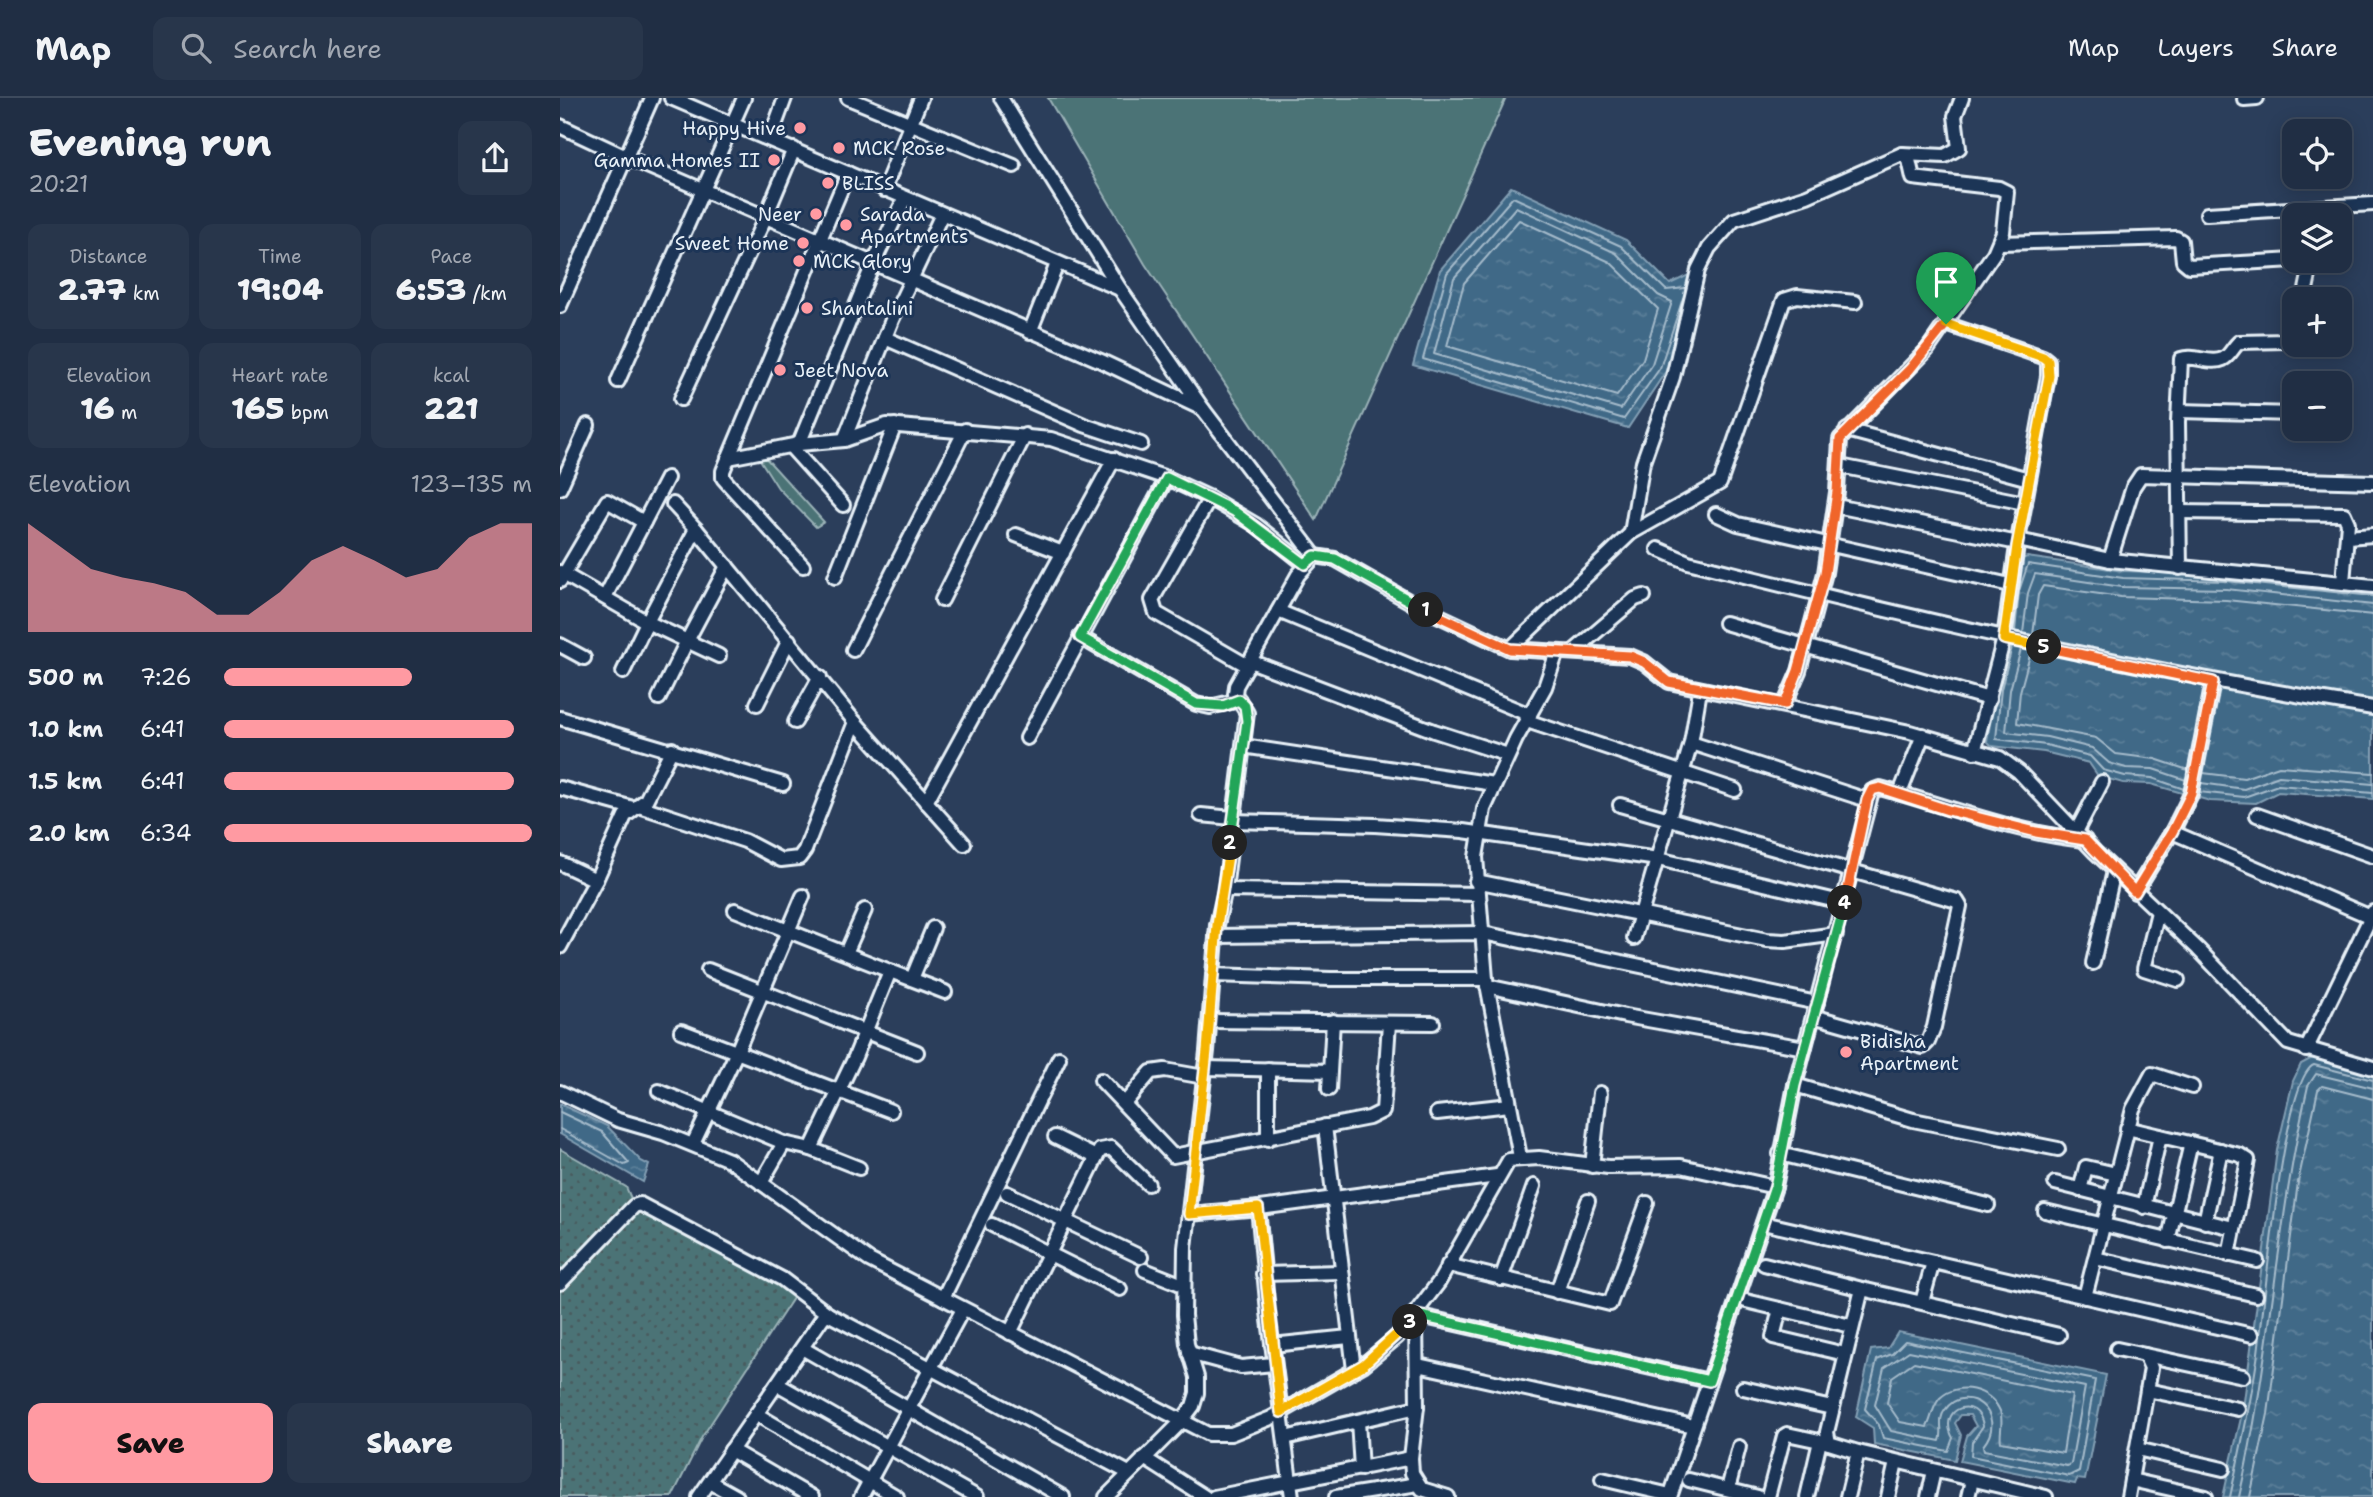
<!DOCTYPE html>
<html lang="en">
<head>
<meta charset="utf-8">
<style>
	body { margin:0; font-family:"Shantell Sans",sans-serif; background:#28364b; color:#f1f3f6; height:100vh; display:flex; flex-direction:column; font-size:26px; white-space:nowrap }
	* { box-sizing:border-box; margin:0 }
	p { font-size:23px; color:#a2a8b2 }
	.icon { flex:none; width:38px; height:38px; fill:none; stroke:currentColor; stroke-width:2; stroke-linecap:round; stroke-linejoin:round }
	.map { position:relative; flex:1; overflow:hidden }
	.panel { display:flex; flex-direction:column; background:#202e44; width:560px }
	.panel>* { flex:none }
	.fabs { position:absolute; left:1722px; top:21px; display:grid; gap:14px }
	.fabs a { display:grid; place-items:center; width:70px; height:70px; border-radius:14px; background:#202e44; box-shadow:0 4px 18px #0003,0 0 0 2px #3d4a5d; font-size:35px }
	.pin { position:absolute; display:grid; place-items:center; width:60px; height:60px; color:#fff; margin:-72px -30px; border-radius:50% 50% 50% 0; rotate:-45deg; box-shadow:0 0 7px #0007 }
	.pin .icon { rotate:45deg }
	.km { position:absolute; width:35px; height:35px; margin:-18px; border-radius:50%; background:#222; color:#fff; font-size:19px; line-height:35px; text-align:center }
	.round { display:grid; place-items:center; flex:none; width:74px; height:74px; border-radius:14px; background:#28364b }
	.overview { display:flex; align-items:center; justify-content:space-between; height:119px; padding:0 28px }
	h1 { font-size:38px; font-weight:800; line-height:52px }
	.metrics { display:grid; grid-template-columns:repeat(3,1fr); gap:10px; height:119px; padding:7px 28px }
	.metrics div { display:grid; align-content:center; border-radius:14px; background:#28364b; text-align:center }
	.metrics b { font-size:30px; font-weight:800 }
	.metrics small { font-size:19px; font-weight:400 }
	.metrics p { font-size:19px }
	.chart { height:196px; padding:14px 28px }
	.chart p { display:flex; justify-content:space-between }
	.chart svg { width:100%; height:126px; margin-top:7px; fill:#ff9aa2; opacity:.7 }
	.cta { display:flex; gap:14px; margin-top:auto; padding:14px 28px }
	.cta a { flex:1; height:80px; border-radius:14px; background:#ff9aa2; color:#111; font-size:28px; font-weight:800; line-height:80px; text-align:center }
	.cta a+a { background:#28364b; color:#f1f3f6 }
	ul { padding:0 28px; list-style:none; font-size:23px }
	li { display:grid; grid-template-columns:112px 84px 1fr; align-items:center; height:52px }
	li i { height:18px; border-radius:9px; background:#ff9aa2 }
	header { display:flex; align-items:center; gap:42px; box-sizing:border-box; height:98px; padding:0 35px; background:#202e44; border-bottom:2px solid #3d4a5d }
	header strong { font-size:33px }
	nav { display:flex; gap:38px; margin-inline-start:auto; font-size:24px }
	.search { width:490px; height:63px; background:#28364b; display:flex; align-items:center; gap:18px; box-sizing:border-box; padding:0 24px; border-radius:14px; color:#a2a8b2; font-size:26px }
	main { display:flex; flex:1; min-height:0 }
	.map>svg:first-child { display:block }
</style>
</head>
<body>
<header>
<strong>Map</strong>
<div class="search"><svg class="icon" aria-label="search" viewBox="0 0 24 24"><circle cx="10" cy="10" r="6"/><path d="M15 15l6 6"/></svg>Search here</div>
<nav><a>Map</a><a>Layers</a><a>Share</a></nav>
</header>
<main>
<section class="panel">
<div class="overview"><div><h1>Evening run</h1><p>20:21</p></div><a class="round"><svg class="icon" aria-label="share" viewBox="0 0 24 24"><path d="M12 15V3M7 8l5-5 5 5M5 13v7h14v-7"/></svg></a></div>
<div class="metrics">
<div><p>Distance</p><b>2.77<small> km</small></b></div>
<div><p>Time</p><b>19:04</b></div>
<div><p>Pace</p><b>6:53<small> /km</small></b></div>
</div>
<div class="metrics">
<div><p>Elevation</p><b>16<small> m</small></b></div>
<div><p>Heart rate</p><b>165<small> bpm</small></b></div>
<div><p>kcal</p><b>221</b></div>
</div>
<div class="chart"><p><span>Elevation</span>123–135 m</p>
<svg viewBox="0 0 160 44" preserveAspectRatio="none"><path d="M0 44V6L10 14L20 22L30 25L40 27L50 30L60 38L70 38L80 30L90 19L100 14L110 19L120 25L130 22L140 11L150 6L160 6V44z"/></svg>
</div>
<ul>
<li><b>500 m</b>7:26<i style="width:61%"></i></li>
<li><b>1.0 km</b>6:41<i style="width:94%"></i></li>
<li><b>1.5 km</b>6:41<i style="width:94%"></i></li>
<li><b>2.0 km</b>6:34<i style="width:100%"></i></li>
</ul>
<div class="cta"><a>Save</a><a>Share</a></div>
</section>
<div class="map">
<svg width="1813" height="1399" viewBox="0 0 1813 1399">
	<defs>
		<pattern id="grass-dots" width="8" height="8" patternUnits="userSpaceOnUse" patternTransform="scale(1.75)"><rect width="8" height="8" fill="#4c7376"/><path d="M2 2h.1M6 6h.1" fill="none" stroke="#495b5e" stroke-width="1.8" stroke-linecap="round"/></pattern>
		<pattern id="water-ripples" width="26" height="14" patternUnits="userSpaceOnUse" patternTransform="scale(1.75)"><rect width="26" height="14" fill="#406987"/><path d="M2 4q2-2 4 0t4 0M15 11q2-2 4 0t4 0" fill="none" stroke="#5c7f99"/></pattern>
	</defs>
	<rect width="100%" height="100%" fill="#2b3e5b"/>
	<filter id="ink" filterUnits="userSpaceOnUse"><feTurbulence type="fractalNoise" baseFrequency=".0143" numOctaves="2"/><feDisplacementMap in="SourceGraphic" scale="14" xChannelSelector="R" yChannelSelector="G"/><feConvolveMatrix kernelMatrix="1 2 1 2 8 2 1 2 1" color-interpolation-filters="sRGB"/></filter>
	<g filter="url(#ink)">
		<polygon fill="url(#grass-dots)" stroke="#9ab2b7" stroke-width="2" points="0,1051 66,1089 73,1105 237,1194 142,1339 112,1399 0,1399"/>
		<g fill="#4c7376" stroke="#9ab2b7" stroke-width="2">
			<polygon points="488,0 946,0 756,422 585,166"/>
			<polygon points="204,358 264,424 256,429 218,390 199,360"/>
		</g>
		<g fill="url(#water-ripples)" stroke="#839fb4" stroke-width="2">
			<polygon points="951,89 1066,142 1110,186 1135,174 1138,180 1106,273 1068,330 853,267 880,172"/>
			<polygon points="1467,459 1564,473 1666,476 1813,491 1813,701 1718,694 1696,705 1650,703 1591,686 1563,685 1538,678 1529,665 1484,654 1432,648 1427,643 1459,462"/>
			<polygon points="1754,959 1813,975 1813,1399 1663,1399 1683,1311 1717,1052 1733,983 1741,966"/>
			<polygon points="0,1006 47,1028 81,1063 89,1067 83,1084 0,1036"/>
			<polygon points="1338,1234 1546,1277 1525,1382 1517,1381 1515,1386 1400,1363 1407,1338 1416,1328 1410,1317 1401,1317 1395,1325 1401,1337 1395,1362 1314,1346 1313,1330 1296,1319 1311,1252 1328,1250"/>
		</g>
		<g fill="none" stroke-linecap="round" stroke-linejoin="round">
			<g stroke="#a5bbcb" stroke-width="2">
				<polygon points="956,109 1056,155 1098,197 1112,204 1092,266 1061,311 874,256 894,180"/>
				<polygon points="959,122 1050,164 1098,211 1083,261 1057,298 887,248 904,185"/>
				<polyline points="1123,200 1100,270 1064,321 863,261 887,175 953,99 1061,148 1106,192 1126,190"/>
				<polyline points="1455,533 1459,493 1468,466 1563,480 1666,483 1813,498"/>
				<polyline points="1463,535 1468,495 1475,476 1562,489 1666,491 1813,507"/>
				<polyline points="1473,537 1478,497 1483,488 1561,499 1666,502 1813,517"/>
				<polyline points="1452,549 1441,591 1436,641 1486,647 1530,658 1543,672 1565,678 1592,680 1624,691"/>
				<polyline points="1461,551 1450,592 1446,634 1487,639 1532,650 1549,665 1566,670 1593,671 1626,682"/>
				<polyline points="1471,553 1460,594 1457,625 1536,640 1556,656 1595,661 1628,672"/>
				<polyline points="1643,675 1684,680 1719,668 1813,675"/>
				<polyline points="1641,685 1684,691 1719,678 1813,686"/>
				<polyline points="1639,694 1684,699 1718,687 1813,695"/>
				<polyline points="0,1014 42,1034 69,1065 64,1067 0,1031"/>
				<path d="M1345,1243l190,39 -16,91 -10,5 -98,-20 1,-14 11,-16c-4,-32 -47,-19 -30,12l-5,13 -65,-13 -4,-13 -14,-16 12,-49 15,-6z"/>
				<path d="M1349,1253l176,36 -14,77 -4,2 -83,-16 -1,-4c27,-33 -18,-65 -38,-36 -8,10 -1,21 -5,31l-49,-10 -16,-26 9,-37z"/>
				<path d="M1354,1264l158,33 -9,58 -62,-11c-2,-9 3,-20 -1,-31 -10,-23 -42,-30 -60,-13 -8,9 -8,20 -13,29l-27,-5 -13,-19 5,-26z"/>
				<path d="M1670,1399c10,-45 20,-90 27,-137 7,-43 25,-283 57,-295l59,15"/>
				<path d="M1679,1399c32,-136 37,-275 69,-411l8,-12 57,14"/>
				<polyline points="1690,1399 1708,1316 1738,1084 1758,992 1762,988 1813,1001"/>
			</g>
			<g stroke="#e8f1f8" stroke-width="18">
				<g id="minor">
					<polyline points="111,0 560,191"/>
					<polyline points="288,0 454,68"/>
					<polyline points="441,0 560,191 643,311 755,458"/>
					<polyline points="1684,1 1697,0"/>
					<polyline points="0,28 66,59 541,263 643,311"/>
					<polyline points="210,41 225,0"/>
					<polyline points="1342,56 1385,58 1399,50 1395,18 1402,0"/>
					<polyline points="324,92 361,0"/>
					<polyline points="1647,116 1813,106"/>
					<polyline points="1441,145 1616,140 1621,143 1623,163 1629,168 1734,162"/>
					<polyline points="1744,201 1752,163"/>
					<polyline points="0,208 92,0"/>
					<polyline points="1386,226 1483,259 1488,263 1488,278 1457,448"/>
					<polyline points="470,234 497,166"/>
					<polyline points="325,240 524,327 581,346"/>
					<polyline points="58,283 184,0"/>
					<polyline points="121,301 206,118 234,51"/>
					<polyline points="1619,313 1734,316"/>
					<polyline points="1287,332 1469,381"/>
					<polyline points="284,342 332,222 382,116"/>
					<polyline points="239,346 313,166 345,100"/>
					<polyline points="230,348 283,407"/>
					<polyline points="168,360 239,346 284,342 327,327 491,341 607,380 650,400 696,427 745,466"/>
					<polyline points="1280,368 1465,405"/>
					<polyline points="0,390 28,327"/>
					<polyline points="650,400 592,502 596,515 688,568"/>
					<polyline points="1276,408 1453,444 1457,448 1444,540 1414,654"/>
					<polyline points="1619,414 1784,416 1788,425 1783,484"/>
					<polyline points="1156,416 1178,426 1450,487"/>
					<polyline points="136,431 295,624 404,746"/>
					<polyline points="1071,435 1083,364 1113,279 1138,172 1149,150 1174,122 1247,98 1342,56 1349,62 1353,80 1439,90 1447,94 1443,134 1434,155 1367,252 1280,341 1277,394 1265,475 1239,573 1225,605"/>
					<polyline points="456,437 503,455"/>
					<polyline points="1787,439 1813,437"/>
					<polyline points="1458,442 1550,462 1813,488"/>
					<path d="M1098,451l30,13c227,57 454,109 685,146"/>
					<polyline points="1550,462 1573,389 1581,377 1813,384"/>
					<polyline points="243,468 170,388 163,380 163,373 288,75"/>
					<path d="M1620,470l-2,-146 3,-63c13,-5 29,6 42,0 7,-3 10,-12 16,-17l47,-1 8,-6"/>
					<polyline points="0,474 87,524 136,431 113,406"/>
					<polyline points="275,479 335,327"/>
					<polyline points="0,483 47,403 84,424"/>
					<polyline points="45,499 107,380"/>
					<polyline points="382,502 465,337"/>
					<polyline points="718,513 970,617"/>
					<polyline points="1165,525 1429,601"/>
					<polyline points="520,539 636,606 650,609 679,602"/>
					<polyline points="0,547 24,560"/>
					<polyline points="950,551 1071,435 1160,385 1224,202 1237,198 1295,204"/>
					<polyline points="293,552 405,332"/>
					<polyline points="1014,553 1075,501 1084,498"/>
					<polyline points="690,563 874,633 948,657"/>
					<polyline points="63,574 87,524 127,543 167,468"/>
					<polyline points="99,600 127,543 159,558"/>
					<polyline points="197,606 229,542"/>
					<polyline points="0,620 223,686"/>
					<polyline points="967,623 1175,692"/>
					<polyline points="235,624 260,579"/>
					<polyline points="467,640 607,380"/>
					<polyline points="1131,645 1307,702"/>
					<polyline points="683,648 934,686"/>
					<polyline points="0,690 73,710"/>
					<polyline points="1340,695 1363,637"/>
					<polyline points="366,704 554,361"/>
					<polyline points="1060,707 1397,803 1400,808 1374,929 1368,944 1363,949 1253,918"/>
					<polyline points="79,708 185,743 221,762 239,760 245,752 295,624"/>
					<polyline points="641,717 673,720"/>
					<polyline points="1697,717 1813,758"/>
					<polyline points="672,723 815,727 903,733 1098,761 1285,805"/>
					<polyline points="1516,734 1542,684"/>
					<polyline points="1612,734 1811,819"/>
					<polyline points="0,765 36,782"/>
					<polyline points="916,783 1207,842 1225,843 1276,836"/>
					<polyline points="665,792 918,796"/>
					<polyline points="1575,794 1612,734 1631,696 1653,584"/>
					<polyline points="175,812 330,873 295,959 251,1051 224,1045 201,1085"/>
					<polyline points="1598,814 1584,871 1618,882"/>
					<polyline points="656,838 923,835 1257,905"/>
					<polyline points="1074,840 1131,645 1139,598"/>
					<polyline points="0,849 36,782 65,718 86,702 112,651"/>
					<polyline points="286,855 305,812"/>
					<polyline points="1533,865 1554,773"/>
					<polyline points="148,872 357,954"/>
					<polyline points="330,873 385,894"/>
					<polyline points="653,877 771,881 926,881"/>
					<polyline points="352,881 373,830"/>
					<polyline points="927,888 1065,918 1245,950"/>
					<polyline points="650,923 873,925"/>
					<polyline points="121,933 331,1013"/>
					<polyline points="1746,952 1813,814"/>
					<polyline points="645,970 770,973"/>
					<polyline points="708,971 708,1041"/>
					<polyline points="541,982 613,1058 809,1020 823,1013 829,925"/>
					<polyline points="1235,987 1353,1022 1498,1051"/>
					<polyline points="769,991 773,923"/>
					<polyline points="99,993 224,1045"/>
					<polyline points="0,994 58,1022 103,1035 169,1062 309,1162 648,1336 671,1336 711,1320 803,1267 837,1239 879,1184 949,1062 979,1060 1048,1069 1121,1068 1215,1089"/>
					<polyline points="564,1006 591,974 605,972 644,979"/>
					<polyline points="877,1015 950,1007"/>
					<polyline points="765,1028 794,1272"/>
					<polyline points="1567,1030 1680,1057 1688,1062 1669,1157"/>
					<polyline points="495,1039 536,1059"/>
					<polyline points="133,1046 176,956 243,798"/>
					<polyline points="251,1051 299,1070"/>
					<polyline points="1220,1056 1428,1107"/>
					<polyline points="960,1059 926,881 916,759 924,711 956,641 985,589 997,554"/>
					<polyline points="1032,1068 1040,995"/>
					<polyline points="1495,1085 1673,1130"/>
					<polyline points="1520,1092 1526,1069 1556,1076"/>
					<polyline points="447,1095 581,1159"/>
					<polyline points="1584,1109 1600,1038"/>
					<polyline points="698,1110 708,1214 732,1399"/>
					<polyline points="1485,1113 1697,1163"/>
					<polyline points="629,1116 700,1110 937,1078"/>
					<polyline points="1645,1124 1661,1052"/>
					<polyline points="1203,1125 1692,1237"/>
					<polyline points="432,1127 560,1191"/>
					<polyline points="1608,1143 1631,1045"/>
					<polyline points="1535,1160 1696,1197"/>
					<polyline points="1204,1166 1302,1191"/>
					<polyline points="888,1167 1050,1206 1087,1105"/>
					<polyline points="585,1172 623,1187"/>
					<polyline points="703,1176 781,1174"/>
					<polyline points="941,1181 974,1088"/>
					<polyline points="0,1185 74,1108 80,1106 222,1181 268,1216"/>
					<polyline points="997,1194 1028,1103"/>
					<polyline points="1525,1199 1573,1011 1592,976 1632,989"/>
					<polyline points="383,1200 499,960"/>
					<polyline points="1186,1203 1291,1228"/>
					<polyline points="1362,1204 1373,1164"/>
					<polyline points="1220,1211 1213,1239 1285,1256"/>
					<polyline points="450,1235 540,1052 551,1050 588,1086"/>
					<polyline points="712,1247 789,1239"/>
					<polyline points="242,1250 503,1399"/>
					<polyline points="1557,1251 1585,1257 1591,1270 1568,1399"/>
					<polyline points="629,1255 681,1269 714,1266"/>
					<polyline points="1585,1257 1683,1278"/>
					<polyline points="858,1267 1133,1328"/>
					<polyline points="217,1286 417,1399"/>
					<polyline points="1183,1290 1272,1310"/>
					<polyline points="1587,1292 1678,1311"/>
					<polyline points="196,1316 337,1399"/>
					<polyline points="798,1323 801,1371"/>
					<polyline points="725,1340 857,1309"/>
					<polyline points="1577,1351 1663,1371"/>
					<polyline points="171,1352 252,1399"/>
					<polyline points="584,1360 645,1399"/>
					<polyline points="1042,1381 1110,1397"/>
					<polyline points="1129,1382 1198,1399"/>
					<polyline points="1571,1382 1646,1399"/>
					<polyline points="150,1384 177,1399"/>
					<polyline points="1168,1391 1179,1349"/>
					<polyline points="139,1399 263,1219 268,1216 567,1374"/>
					<polyline points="301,1399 403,1211"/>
					<polyline points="546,1399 621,1324 633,1308 637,1295 637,1279 627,1246 624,1217 625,1150 647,953 657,827 665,792 687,615 675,596 676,588 738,477 755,458 775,461 854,506 950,551 1070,558 1084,564 1109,584 1350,634 1440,660 1459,674 1535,754 1638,851 1728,945 1813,970"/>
					<polyline points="654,1399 851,1360"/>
					<polyline points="776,1399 858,1386"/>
					<polyline points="888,1399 862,1391 852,1375 851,1360 857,1309 856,1217 1149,1283"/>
					<path d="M1110,1399l105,-310 20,-102 77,-294 8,-3c68,18 134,45 205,52"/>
					<polyline points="1208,1399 1224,1338 1227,1336 1269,1345"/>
					<polyline points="1247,1399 1260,1343"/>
					<polyline points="1287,1399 1298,1354"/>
					<polyline points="1328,1399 1336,1364"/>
					<polyline points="1368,1399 1374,1373"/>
					<polyline points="1408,1399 1412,1382"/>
					<polyline points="1486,1399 1298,1354 1269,1345 1267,1334 1302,1191 1499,1237"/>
				</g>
			</g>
			<use href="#minor" stroke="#1d3557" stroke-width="12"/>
		</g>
	</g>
	<g fill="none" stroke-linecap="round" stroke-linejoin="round" filter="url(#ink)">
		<g stroke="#fff" stroke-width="14">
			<polyline id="split-1" points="866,512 950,551 1070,558 1084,564 1109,584 1225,606 1238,573 1265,475 1277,394 1280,341 1350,271 1386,226"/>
		</g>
		<g stroke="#fff" stroke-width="14">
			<polyline id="split-2" points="670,745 687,623 685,608 679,602 663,608 636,606 520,539 607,380 674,413 745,466 755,458 775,461 866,512"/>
		</g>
		<g stroke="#fff" stroke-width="14">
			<polyline id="split-3" points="670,745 657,827 647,953 629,1116 698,1110 721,1314 803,1267 850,1224"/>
		</g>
		<g stroke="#fff" stroke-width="14">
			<polyline id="split-4" points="850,1224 856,1217 1149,1283 1215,1089 1235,987 1285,805"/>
		</g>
		<g stroke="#fff" stroke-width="14">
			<polyline id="split-5" points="1285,805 1307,702 1312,692 1320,690 1388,712 1476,734 1525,742 1575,794 1612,734 1631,696 1653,584 1484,549"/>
		</g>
		<g stroke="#fff" stroke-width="14">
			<polyline id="split-6" points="1386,226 1483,259 1488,263 1489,278 1457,448 1444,541 1484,549"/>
		</g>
		<use href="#split-1" stroke="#f0652b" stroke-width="9"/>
		<use href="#split-2" stroke="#22a559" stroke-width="9"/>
		<use href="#split-3" stroke="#f5b400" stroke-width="9"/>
		<use href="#split-4" stroke="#22a559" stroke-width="9"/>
		<use href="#split-5" stroke="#f0652b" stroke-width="9"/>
		<use href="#split-6" stroke="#f5b400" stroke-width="9"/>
	</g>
	<g fill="#ff9aa2" stroke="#1d3557" stroke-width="2.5">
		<circle cx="240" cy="30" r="7"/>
		<circle cx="279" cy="50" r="7"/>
		<circle cx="214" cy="62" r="7"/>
		<circle cx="268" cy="85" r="7"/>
		<circle cx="256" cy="116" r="7"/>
		<circle cx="286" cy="127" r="7"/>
		<circle cx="243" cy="145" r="7"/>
		<circle cx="239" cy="163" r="7"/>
		<circle cx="247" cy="210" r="7"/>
		<circle cx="220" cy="272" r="7"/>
		<circle cx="1286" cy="954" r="7"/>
	</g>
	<g text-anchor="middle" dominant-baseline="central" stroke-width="6" stroke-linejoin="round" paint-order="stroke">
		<g font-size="19" fill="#e8f1f8" stroke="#1d3557" text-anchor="start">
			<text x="226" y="30" text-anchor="end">Happy Hive</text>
			<text x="293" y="50">MCK Rose</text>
			<text x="200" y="62" text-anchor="end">Gamma Homes II</text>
			<text x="282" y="85">BLISS</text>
			<text x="242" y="116" text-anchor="end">Neer</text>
			<text x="300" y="116">Sarada<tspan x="300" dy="22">Apartments</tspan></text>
			<text x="229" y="145" text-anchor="end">Sweet Home</text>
			<text x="253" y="163">MCK Glory</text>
			<text x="261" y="210">Shantalini</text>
			<text x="234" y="272">Jeet Nova</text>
			<text x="1300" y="943">Bidisha<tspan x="1300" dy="22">Apartment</tspan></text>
		</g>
	</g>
</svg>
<div class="fabs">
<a><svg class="icon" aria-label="locate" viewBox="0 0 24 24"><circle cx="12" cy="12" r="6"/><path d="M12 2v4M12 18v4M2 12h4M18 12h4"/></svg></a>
<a><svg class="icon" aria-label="layers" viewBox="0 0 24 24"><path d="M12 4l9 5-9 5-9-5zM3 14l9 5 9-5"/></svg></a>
<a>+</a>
<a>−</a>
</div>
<div class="pin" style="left:1386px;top:226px;background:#1e9e55"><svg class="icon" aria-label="arrive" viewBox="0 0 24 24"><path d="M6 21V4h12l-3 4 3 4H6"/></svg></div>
<b class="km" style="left:866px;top:512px">1</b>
<b class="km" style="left:670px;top:745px">2</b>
<b class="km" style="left:850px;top:1224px">3</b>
<b class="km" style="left:1285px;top:805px">4</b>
<b class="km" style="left:1484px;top:549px">5</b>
</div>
</main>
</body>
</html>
